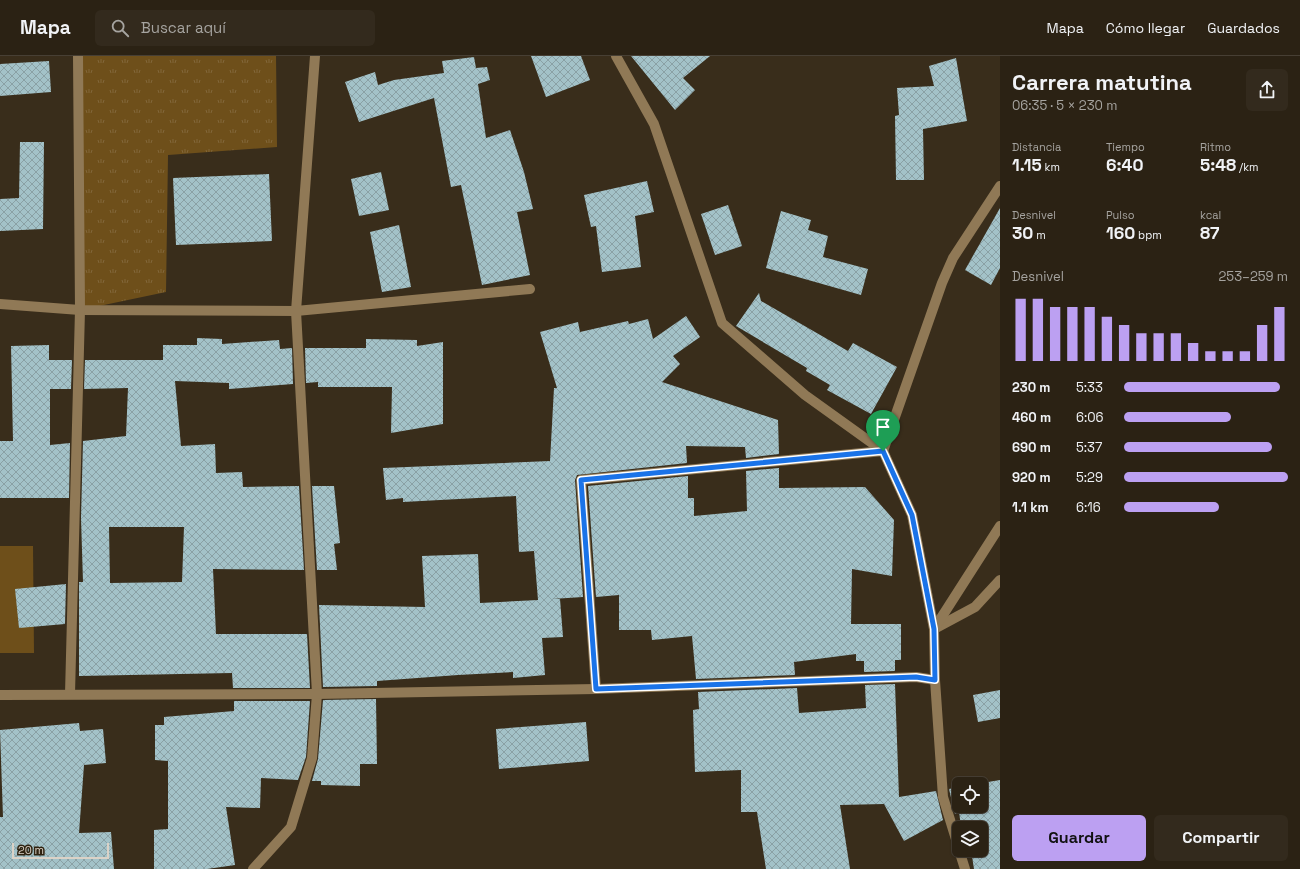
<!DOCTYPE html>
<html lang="es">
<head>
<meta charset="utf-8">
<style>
	body { margin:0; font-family:"Space Grotesk",sans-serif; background:#332a1d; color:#f1f3f6; height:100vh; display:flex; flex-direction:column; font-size:15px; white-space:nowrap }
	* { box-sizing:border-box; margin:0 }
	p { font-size:13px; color:#a6a4a0 }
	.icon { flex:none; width:22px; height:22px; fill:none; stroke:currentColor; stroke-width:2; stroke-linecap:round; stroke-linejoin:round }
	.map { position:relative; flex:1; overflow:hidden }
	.panel { display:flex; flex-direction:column; background:#2b2214; width:300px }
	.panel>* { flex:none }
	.fabs { position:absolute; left:952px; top:721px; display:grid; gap:8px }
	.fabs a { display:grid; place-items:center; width:36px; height:36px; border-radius:6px; background:#2b2214; box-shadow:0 1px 3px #0004,0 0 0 1px #473f34; font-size:20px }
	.scale { position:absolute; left:12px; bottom:10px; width:97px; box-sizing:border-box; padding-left:4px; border:2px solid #dad2c7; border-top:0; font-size:11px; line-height:14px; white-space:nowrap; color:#dad2c7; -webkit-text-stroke:3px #2f2311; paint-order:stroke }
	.pin { position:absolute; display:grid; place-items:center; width:34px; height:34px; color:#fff; margin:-41px -17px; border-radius:50% 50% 50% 0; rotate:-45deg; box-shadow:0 0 4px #0007 }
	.pin .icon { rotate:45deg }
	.round { display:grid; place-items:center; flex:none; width:42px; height:42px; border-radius:6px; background:#332a1d }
	.overview { display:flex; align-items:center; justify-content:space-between; height:68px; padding:0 12px }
	h1 { font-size:22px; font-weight:700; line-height:30px }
	.metrics { display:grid; grid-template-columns:repeat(3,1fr); gap:6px; height:68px; padding:4px 12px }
	.metrics div { display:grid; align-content:center }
	.metrics b { font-size:17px; font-weight:700 }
	.metrics small { font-size:11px; font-weight:400 }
	.metrics p { font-size:11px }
	.chart { height:112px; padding:8px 12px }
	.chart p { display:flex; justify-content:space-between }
	.chart svg { width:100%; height:72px; margin-top:4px; stroke:#bca0f2; stroke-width:6 }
	.primary-button { display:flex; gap:8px; margin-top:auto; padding:8px 12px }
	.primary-button a { flex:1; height:46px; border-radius:6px; background:#bca0f2; color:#111; font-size:16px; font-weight:700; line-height:46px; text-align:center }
	.primary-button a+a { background:#332a1d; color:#f1f3f6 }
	ul { padding:0 12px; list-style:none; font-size:13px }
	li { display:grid; grid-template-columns:64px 48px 1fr; align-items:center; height:30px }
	li i { height:10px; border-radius:5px; background:#bca0f2 }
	header { display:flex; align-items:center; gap:24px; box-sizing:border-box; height:56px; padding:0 20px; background:#2b2214; border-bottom:1px solid #473f34 }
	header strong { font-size:19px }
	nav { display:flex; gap:22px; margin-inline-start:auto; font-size:14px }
	.search { width:280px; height:36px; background:#332a1d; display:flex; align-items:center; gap:10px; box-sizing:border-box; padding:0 14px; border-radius:6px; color:#a6a4a0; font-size:15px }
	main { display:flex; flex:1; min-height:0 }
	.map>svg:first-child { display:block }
</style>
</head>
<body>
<header>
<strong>Mapa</strong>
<div class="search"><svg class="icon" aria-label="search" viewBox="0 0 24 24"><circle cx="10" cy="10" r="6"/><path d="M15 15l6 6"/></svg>Buscar aquí</div>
<nav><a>Mapa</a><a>Cómo llegar</a><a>Guardados</a></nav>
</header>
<main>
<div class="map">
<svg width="1000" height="813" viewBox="0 0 1000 813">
	<defs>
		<pattern id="park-tufts" width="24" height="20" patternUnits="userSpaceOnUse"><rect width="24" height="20" fill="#6e4f1a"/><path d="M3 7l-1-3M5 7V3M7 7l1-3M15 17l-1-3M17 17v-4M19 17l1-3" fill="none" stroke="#82673a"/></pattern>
		<pattern id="building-cross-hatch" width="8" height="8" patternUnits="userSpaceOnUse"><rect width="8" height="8" fill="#a3c2c8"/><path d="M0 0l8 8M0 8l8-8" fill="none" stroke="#8aa1a5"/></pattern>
	</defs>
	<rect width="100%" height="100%" fill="#392d1b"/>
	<polygon fill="#6e4f1a" points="0,490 33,490 34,597 0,597"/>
	<polygon fill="url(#park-tufts)" points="77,0 276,0 277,91 168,99 166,236 80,254"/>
	<g fill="url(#building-cross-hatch)" fill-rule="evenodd">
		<polygon points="531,0 581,0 590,24 546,41"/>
		<polygon points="631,0 710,0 683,22 695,34 675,54"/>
		<polygon points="474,1 476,12 487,11 490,24 478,28 486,82 510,74 524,116 533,153 517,156 530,219 482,229 461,129 451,131 434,42 359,66 345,26 375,16 378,29 394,24 444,17 442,5"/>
		<polygon points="956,2 967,65 923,73 924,124 896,124 895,60 899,59 897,32 934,30 929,10"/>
		<polygon points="49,5 51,36 0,40 0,8"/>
		<polygon points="20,86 44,86 43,173 0,175 0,143 19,142"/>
		<polygon points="381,116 389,154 359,160 351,123"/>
		<polygon points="269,118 272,185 176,189 173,122"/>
		<polygon points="647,125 654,156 635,160 641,211 602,216 596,170 591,171 584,139"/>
		<polygon points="728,149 742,190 715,199 701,158"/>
		<polygon points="1000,152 1000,212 991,229 965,214"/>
		<polygon points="781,155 811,164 808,174 828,180 823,201 868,213 861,239 766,212"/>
		<polygon points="399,169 411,231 382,236 370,176"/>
		<polygon points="759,237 761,245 848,295 853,287 897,311 871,358 827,334 830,329 806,315 807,312 736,270"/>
		<polygon points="686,260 700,281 673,300 680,308 662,326 778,364 779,398 746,402 745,391 686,390 687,407 577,419 575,424 583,541 552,543 560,543 563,581 542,582 545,619 513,622 513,616 458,619 377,625 377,630 323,631 319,549 425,551 422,500 478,498 480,547 538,544 534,495 519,496 516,440 403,446 403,442 386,444 383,412 550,405 554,332 557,332 540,276 578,266 580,276 628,265 629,268 648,263 653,283"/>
		<path d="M197,282l25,1v5l57,-4 1,9 12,-1 1,36 -64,5v-6l-54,-2 6,65 34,-2 1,29 26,-1 1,15 56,-1 5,84 -91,-1 3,65h91l3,54h-77l-1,-15 -153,3v-94h4l-2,-64 2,-77 43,-5 2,-48 -44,1 1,-29h78v-15h34zM109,471h75l-2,55 -72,1z"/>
		<polygon points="366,283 417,284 417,290 443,286 443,368 391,377 392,331 318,331 318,326 306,327 305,292 366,292"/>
		<polygon points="49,289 49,304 72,304 71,333 50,333 50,389 70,387 69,442 0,442 0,385 13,385 11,290"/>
		<polygon points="779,412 779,432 865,431 894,464 892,520 852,513 851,568 901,568 901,604 895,604 895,615 864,616 864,605 856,605 856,598 794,606 795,619 696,623 692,580 652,584 651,574 619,574 619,539 596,541 588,430 688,420 688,442 694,442 694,460 747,455 746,415"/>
		<polygon points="312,430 334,430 340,487 334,488 337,514 317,514"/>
		<polygon points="66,528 65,568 19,572 15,533"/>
		<polygon points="895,628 899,741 936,735 943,764 904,785 884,748 840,749 850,813 766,813 757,756 741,756 741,714 695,716 693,654 699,653 698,636 797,632 799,657 866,652 865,629"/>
		<polygon points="1000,634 1000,662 978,666 973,639"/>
		<polygon points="376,643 377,708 360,708 360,730 321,729 321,725 312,725 318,703 323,644"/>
		<polygon points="234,645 310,645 306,701 298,724 261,722 260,752 226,751 235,809 207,813 154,813 154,774 168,773 168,705 155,704 155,669 164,669 164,661 234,655"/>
		<polygon points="586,666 589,705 499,713 496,673"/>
		<polygon points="79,667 80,675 103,673 106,707 84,709 79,777 111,776 114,813 0,813 0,761 3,761 0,674"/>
		<polygon points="1000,724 1000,813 974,813 971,794 981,794 981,772 967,772 966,769 961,770 959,756 955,758 949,733 959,731 959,750 981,750 981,728 976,728"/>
	</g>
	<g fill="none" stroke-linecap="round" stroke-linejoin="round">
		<g stroke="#907956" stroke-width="10">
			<polyline points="315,0 296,255 530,233"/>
			<polyline points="616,0 654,68 722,267 805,339 883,395 912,459 934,573 975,551 1000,524"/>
			<polyline points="0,248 80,254 296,255 317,638 312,702 291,771 253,813"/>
			<polyline points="596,633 581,424 883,395 942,227 953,202 1000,130"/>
			<polyline points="70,638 80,254 78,0"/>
			<polyline points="0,639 317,638 596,633 916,621 935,624"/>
			<polyline points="959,793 943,741 935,624 934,573 1000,470"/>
			<polyline points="959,794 965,813"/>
		</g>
	</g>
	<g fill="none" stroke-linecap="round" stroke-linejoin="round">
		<g stroke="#fff" stroke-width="8">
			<polygon id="route" points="883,395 912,459 934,573 935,624 916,621 596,633 581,424"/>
		</g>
		<use href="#route" stroke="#1a73e8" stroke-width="5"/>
	</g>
</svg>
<div class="fabs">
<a><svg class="icon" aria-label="locate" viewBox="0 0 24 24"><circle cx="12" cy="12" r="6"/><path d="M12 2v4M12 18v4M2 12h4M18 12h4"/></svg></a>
<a><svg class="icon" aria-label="layers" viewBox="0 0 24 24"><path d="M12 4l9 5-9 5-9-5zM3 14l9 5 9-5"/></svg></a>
</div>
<div class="scale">20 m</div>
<div class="pin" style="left:883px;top:395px;background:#1e9e55"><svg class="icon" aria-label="arrive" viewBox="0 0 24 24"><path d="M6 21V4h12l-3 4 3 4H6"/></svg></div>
</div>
<section class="panel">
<div class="overview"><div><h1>Carrera matutina</h1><p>06:35 · 5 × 230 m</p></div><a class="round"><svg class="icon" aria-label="share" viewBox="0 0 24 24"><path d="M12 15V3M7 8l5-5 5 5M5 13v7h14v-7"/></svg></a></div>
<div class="metrics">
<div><p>Distancia</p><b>1.15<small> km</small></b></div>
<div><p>Tiempo</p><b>6:40</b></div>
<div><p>Ritmo</p><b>5:48<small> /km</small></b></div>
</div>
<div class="metrics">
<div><p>Desnivel</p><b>30<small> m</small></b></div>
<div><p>Pulso</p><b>160<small> bpm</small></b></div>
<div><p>kcal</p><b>87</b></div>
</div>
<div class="chart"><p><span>Desnivel</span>253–259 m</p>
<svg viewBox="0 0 160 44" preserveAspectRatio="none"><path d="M5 44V6M15 44V6M25 44V11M35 44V11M45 44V11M55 44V17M65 44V22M75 44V27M85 44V27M95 44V27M105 44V33M115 44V38M125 44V38M135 44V38M145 44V22M155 44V11"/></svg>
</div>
<ul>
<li><b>230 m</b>5:33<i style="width:95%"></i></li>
<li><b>460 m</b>6:06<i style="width:65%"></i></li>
<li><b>690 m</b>5:37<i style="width:90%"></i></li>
<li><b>920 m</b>5:29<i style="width:100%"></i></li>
<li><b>1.1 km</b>6:16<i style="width:58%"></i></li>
</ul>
<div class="primary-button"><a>Guardar</a><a>Compartir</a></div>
</section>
</main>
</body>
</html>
